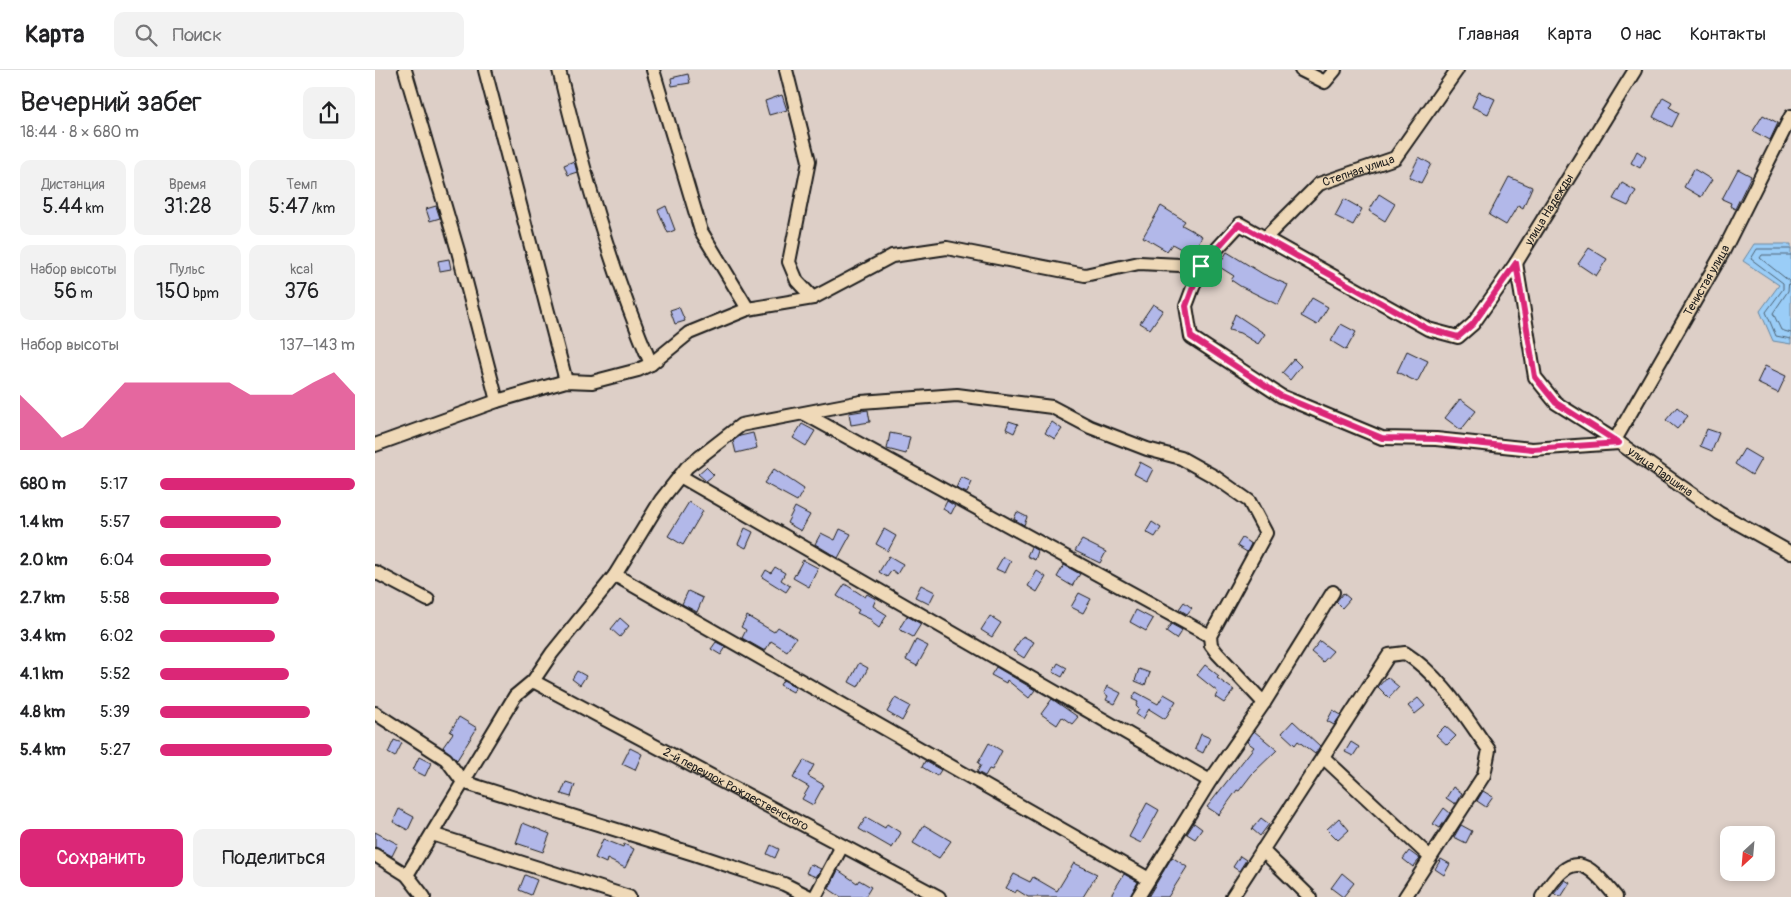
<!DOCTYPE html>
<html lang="ru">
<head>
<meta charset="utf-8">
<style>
	body { margin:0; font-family:Pangolin,sans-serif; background:#f2f2f2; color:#202124; height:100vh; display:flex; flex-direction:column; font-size:19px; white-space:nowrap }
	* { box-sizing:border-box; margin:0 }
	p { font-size:16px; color:#757577 }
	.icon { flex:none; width:28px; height:28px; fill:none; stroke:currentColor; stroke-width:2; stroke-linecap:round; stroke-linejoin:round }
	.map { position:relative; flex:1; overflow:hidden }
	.side { display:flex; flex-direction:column; background:#fff; width:375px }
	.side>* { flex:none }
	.needle { width:32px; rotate:206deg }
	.tools { position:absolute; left:1345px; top:756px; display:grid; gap:10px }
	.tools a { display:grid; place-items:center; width:55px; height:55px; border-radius:10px; background:#fff; box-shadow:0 2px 8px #0003; font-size:25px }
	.pin { position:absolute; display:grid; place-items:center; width:42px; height:42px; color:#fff; margin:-21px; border-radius:10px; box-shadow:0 2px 8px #0006 }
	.round { display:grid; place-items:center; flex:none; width:52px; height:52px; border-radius:10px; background:#f2f2f2 }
	.summary { display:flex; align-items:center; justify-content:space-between; height:85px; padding:0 20px }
	h1 { font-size:28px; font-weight:600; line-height:38px }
	.figures { display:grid; grid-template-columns:repeat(3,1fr); gap:8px; height:85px; padding:5px 20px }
	.figures div { display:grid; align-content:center; border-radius:10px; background:#f2f2f2; text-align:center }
	.figures b { font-size:21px; font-weight:600 }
	.figures small { font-size:14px; font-weight:400 }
	.figures p { font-size:14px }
	.chart { height:140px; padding:10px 20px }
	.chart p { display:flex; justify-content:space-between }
	.chart svg { width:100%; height:90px; margin-top:5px; fill:#db2777; opacity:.7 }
	.action { display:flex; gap:10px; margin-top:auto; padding:10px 20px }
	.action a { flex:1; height:58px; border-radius:10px; background:#db2777; color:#fff; font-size:20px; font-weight:600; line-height:58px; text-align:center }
	.action a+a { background:#f2f2f2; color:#202124 }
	ul { padding:0 20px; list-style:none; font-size:16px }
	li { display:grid; grid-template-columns:80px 60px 1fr; align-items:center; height:38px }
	li i { height:12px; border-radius:6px; background:#db2777 }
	header { display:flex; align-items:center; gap:30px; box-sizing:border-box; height:70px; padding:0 25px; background:#fff; border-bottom:1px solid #e0e0e0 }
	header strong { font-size:24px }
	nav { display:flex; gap:28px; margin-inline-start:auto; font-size:18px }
	.search { width:350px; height:45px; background:#f2f2f2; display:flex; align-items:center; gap:12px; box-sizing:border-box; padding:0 18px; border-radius:10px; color:#757577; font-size:19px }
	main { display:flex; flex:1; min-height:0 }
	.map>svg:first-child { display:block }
</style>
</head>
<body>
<header>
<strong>Карта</strong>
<div class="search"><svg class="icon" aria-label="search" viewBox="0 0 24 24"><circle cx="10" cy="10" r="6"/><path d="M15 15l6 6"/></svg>Поиск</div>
<nav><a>Главная</a><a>Карта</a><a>О нас</a><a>Контакты</a></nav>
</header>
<main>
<section class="side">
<div class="summary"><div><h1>Вечерний забег</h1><p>18:44 · 8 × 680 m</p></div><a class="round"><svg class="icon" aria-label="share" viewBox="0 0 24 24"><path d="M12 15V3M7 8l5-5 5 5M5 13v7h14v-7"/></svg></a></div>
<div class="figures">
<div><p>Дистанция</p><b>5.44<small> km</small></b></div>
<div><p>Время</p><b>31:28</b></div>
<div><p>Темп</p><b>5:47<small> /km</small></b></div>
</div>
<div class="figures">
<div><p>Набор высоты</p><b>56<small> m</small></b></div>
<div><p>Пульс</p><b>150<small> bpm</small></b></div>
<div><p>kcal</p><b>376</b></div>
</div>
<div class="chart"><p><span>Набор высоты</span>137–143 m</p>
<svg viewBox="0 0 160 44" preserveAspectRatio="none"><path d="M0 44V17L10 27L20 38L30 33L40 22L50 11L60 11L70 11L80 11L90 11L100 11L110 17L120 17L130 17L140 11L150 6L160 17V44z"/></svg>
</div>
<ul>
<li><b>680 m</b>5:17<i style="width:100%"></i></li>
<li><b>1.4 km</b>5:57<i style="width:62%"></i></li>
<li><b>2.0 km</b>6:04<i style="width:57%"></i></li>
<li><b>2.7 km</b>5:58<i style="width:61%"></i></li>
<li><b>3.4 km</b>6:02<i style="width:59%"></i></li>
<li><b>4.1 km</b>5:52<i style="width:66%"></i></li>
<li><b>4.8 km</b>5:39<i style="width:77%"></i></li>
<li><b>5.4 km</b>5:27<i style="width:88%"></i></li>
</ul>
<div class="action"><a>Сохранить</a><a>Поделиться</a></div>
</section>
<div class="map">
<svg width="1416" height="827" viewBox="0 0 1416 827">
	<rect width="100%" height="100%" fill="#ddcfc7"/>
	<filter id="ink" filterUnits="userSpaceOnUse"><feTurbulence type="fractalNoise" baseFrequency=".02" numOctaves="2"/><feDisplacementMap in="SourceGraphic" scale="10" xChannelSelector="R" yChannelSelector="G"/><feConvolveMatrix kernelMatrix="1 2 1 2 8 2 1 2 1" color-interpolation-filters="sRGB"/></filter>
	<g filter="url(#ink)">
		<polygon fill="#9acdf7" stroke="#68869f" points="1379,174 1416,174 1416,274 1398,271 1385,241 1404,215 1368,191"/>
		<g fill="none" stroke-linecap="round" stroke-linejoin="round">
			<g stroke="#4e6374" stroke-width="1">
				<polyline points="1416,179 1382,179 1376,189 1408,213 1408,219 1391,242 1401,266 1416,269"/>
				<polyline points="1416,185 1387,185 1385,188 1414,211 1413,221 1398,243 1406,260 1416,263"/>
			</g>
		</g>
		<g fill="#b2b8e9" stroke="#1c1c1c">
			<polygon points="313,4 315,13 297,16 296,8"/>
			<polygon points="1104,22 1120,29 1113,44 1097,37"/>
			<polygon points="407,25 412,40 394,45 390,31"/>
			<polygon points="1288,27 1297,32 1294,37 1304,43 1297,57 1278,47"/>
			<polygon points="1388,45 1403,53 1395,70 1378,61"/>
			<polygon points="1262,81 1271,87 1265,98 1256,93"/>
			<polygon points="1044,87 1056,94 1046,113 1034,107"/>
			<polygon points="199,91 202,102 193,105 189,95"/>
			<polygon points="1319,99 1337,110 1326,127 1309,117"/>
			<polygon points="1363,99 1376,106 1360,139 1355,136 1356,133 1347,129"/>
			<polygon points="1134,107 1157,117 1148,138 1143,135 1131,155 1114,145"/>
			<polygon points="1247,113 1261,121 1253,136 1238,129"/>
			<polygon points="1004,124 1020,134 1010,151 994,141"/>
			<polygon points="969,129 987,139 978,155 960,146"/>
			<polygon points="61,136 65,148 55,151 51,139"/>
			<polygon points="291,136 300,160 293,163 283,140"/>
			<polygon points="786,136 810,151 807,155 827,166 817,185 797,174 792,181 768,167"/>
			<polygon points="1214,178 1232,189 1221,206 1203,194"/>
			<polygon points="852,182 888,204 913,215 903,235 865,216 856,210 859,206 843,196"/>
			<polygon points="74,189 76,199 65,201 63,191"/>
			<polygon points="937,228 953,237 942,255 926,246"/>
			<polygon points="778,234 788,240 775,259 765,253"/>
			<polygon points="304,237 310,251 300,254 295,240"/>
			<polygon points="860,244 890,264 883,274 865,263 854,260"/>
			<polygon points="966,254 981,262 971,280 956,271"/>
			<polygon points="1032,281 1053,291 1042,312 1022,302"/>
			<polygon points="919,289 926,296 915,310 907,303"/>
			<polygon points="1390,296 1411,306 1403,323 1382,313"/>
			<polygon points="1085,329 1101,341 1086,360 1070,348"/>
			<polygon points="1302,337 1313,346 1302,359 1291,350"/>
			<polygon points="493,340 495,352 476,355 474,343"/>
			<polygon points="634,351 643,354 639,363 631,359"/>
			<polygon points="677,352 687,359 680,369 670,363"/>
			<polygon points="427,354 440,361 431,376 418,368"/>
			<polygon points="1332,359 1344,363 1337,381 1325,376"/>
			<polygon points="378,363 382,378 361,383 358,371 365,366"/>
			<polygon points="515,363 535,367 531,384 512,379"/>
			<polygon points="1369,379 1386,389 1377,405 1360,394"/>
			<polygon points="765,392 778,399 772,411 759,404"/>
			<polygon points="331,397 339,405 331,411 323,404"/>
			<polygon points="399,399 429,419 422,431 389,413"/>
			<polygon points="586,407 597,412 592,423 581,418"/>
			<polygon points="572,431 580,436 576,444 568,439"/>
			<polygon points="314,432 328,441 308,475 293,466"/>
			<polygon points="420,437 435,445 426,461 412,453"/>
			<polygon points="642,442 652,447 649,455 639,449"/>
			<polygon points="777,452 786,458 780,467 771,462"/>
			<polygon points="370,458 378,462 371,478 363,474"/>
			<polygon points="465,459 476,464 463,488 440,474 446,463 460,470"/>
			<polygon points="509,459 521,466 513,481 501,474"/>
			<polygon points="867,468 876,474 872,482 862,476"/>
			<polygon points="707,470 731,482 725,493 700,481"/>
			<polygon points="656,477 663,481 660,490 652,486"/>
			<polygon points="514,486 528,494 522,504 517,500 512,507 504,502"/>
			<polygon points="628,487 636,491 630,503 621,499"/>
			<polygon points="428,490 443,498 434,517 418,508"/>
			<polygon points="689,495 705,504 697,516 682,507"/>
			<polygon points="400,497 410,503 406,510 415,516 411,522 387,507 391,500 396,503"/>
			<polygon points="662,501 671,507 662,522 653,516"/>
			<polygon points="470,514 490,527 492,524 501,529 498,536 512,545 504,558 496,552 497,550 482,543 484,540 462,526"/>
			<polygon points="546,515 560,522 554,534 540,527"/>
			<polygon points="313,521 328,528 322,542 307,534"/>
			<polygon points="704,523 716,529 708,543 696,537"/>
			<polygon points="968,523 975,529 967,538 961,532"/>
			<polygon points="809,532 817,538 812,544 804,539"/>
			<polygon points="761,540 778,549 771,561 755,552"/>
			<polygon points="372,546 399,562 403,557 421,568 412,581 396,571 390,581 367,568 371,560 366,557"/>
			<polygon points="532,546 546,554 538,567 524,559"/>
			<polygon points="615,546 626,553 617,567 606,560"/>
			<polygon points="245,548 254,556 245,567 236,559"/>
			<polygon points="796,554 807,560 801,569 791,562"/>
			<polygon points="648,566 659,572 649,588 638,581"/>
			<polygon points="541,570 553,576 542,596 531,590"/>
			<polygon points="945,571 958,581 948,592 936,582"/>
			<polygon points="341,572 351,577 346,585 336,579"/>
			<polygon points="484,593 493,598 483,617 474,612"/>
			<polygon points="683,593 692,598 687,607 678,602"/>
			<polygon points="830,595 844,606 842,608 859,620 849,633 840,627 843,622 822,605"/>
			<polygon points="621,597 660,620 654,628 632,610 631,613 616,605"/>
			<polygon points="764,599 775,603 770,615 760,611"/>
			<polygon points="202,601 211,606 205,615 197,609"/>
			<polygon points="1012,607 1024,617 1014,628 1003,617"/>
			<polygon points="408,610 421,617 418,622 405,615"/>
			<polygon points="732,616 746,623 740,634 731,630 733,626 729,623"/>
			<polygon points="761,622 783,634 789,624 801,631 790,649 774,639 768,649 761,645 764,639 761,636 763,632 757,629"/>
			<polygon points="520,628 535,636 527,651 512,642"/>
			<polygon points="1043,628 1050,636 1040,644 1033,636"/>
			<polygon points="677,629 703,647 697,654 687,647 682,655 666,644"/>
			<polygon points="958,640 966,645 959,655 952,651"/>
			<polygon points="84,647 102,658 82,690 68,677 78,663 75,662"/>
			<polygon points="918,651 945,676 940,684 923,671 920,675 907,663"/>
			<polygon points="1070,656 1081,666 1072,675 1061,665"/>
			<polygon points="879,661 902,680 877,704 864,721 862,720 844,745 832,737 879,677 872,672"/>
			<polygon points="826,664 835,668 828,683 820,679"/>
			<polygon points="19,670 27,673 20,687 13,683"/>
			<polygon points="976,672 984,677 978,686 970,682"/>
			<polygon points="614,673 627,681 617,700 614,699 610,706 602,702 606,695 603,693"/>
			<polygon points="255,678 267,684 260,700 247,694"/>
			<polygon points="44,687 56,693 50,706 38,700"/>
			<polygon points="429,690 439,695 433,706 449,715 438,735 427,729 434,717 418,708"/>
			<polygon points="550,691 566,700 562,706 547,697"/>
			<polygon points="191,712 200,715 196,727 186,724"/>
			<polygon points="1078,717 1087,723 1080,734 1071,728"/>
			<polygon points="1108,721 1118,727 1111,737 1102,731"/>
			<polygon points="772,733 784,740 766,773 754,767"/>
			<polygon points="1069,738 1075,743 1065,758 1058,754"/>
			<polygon points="24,739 39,747 33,760 18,752"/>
			<polygon points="491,747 510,758 512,754 526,763 517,778 484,759"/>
			<polygon points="886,748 894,754 885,766 877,759"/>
			<polygon points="964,748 974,760 963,770 952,759"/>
			<polygon points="148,753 175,764 168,782 141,773"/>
			<polygon points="819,753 827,759 820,769 812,764"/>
			<polygon points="549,755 576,771 564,788 538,773"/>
			<polygon points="1086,755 1097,761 1091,773 1079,767"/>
			<polygon points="0,762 23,774 17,786 0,777"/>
			<polygon points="228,769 248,777 249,774 259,779 250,798 232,789 231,793 220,788"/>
			<polygon points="396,775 404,779 400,788 392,784"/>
			<polygon points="1034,781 1045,789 1038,797 1028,789"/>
			<polygon points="865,786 871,790 864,801 858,797"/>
			<polygon points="797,787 812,797 793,827 773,827"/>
			<polygon points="1066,789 1075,794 1069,805 1060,799"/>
			<polygon points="699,793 722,804 708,827 653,827 642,820 640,823 631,818 639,804 655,812 658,807 682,821"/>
			<polygon points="435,794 446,799 441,807 431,803"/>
			<polygon points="463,800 482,813 484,810 496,817 490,827 466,827 454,819"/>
			<polygon points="967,803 979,813 968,827 956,818"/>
			<polygon points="749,804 763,812 755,827 735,827"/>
			<polygon points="150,805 162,810 156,825 144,820"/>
			<polygon points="1190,810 1195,813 1186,827 1179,824"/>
		</g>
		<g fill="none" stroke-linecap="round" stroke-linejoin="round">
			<g stroke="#1c1c1c" stroke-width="16">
				<g id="minor">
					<polyline points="30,0 83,181 122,331"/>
					<polyline points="110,0 191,311"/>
					<path d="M184,0c24,100 52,200 92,294"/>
					<polyline points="278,0 326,161 373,239"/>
					<polyline points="411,0 434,91 414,192 422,211 438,228"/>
					<polyline points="926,0 950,12 960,0"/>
					<path id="s1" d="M890,168l54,-54 76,-26 62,-88"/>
					<path id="s2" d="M1141,193l19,114 21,26 59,37 104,73 72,40"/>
					<polyline points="826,196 811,236 816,267 906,326 1007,368 1061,369 1157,379 1244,373"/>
					<polyline points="430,344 835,566"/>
					<path id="s3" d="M1240,370l108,-188 68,-136"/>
					<path id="s4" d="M0,375l122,-44 69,-20 26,1 46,-12 13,-6 38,-31 59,-24 65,-11 79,-42 55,-8 138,27 54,-12 62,3 39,-42 188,105 30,8 15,-13 43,-61 119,-193"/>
					<polyline points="305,406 835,711"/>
					<polyline points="0,502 53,530"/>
					<polyline points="240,505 774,809"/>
					<path id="s5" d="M158,611l406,216"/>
					<polyline points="0,643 71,689 88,712 319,784 409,814 435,827"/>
					<polyline points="949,688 1055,787"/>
					<polyline points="57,764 254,827"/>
					<polyline points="887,780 935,827"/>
					<polyline points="0,785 32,805"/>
					<polyline points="49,827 32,805 140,626 158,611 177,583 240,505 286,430 312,397 366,355 486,332 582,325 677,337 715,357 772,379 806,388 840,407 874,431 891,463 835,566 836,575 842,583 889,633"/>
					<polyline points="440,827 467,776"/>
					<polyline points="763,827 835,711 889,633 958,522"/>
					<path d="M857,827l157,-242 16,-2c36,23 59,62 84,97l-5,25 -79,122"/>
					<path d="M1167,827c30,-48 44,-37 74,0"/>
				</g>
			</g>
			<use href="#minor" stroke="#efd9b8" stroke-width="12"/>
		</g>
	</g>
	<g fill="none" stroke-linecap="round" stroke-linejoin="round" filter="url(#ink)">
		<g stroke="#fff" stroke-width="10">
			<polygon id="route" points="864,154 1053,259 1083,267 1098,254 1141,193 1160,307 1181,333 1244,373 1157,379 1061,369 1007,368 906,326 816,267 811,236 826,196"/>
		</g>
		<use href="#route" stroke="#db2777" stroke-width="6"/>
	</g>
	<g text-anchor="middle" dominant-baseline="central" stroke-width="4" stroke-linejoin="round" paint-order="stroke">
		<g font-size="12" fill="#1c1c1c" stroke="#efd9b8">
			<text stroke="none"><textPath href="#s1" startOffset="118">Степная улица</textPath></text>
			<text stroke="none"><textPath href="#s4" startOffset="1332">улица Надежды</textPath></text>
			<text stroke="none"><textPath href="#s3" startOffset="184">Тенистая улица</textPath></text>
			<text stroke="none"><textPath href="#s2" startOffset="274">улица Паршина</textPath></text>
			<text stroke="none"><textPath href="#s5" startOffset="230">2-й переулок Рождественского</textPath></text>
		</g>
	</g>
</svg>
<div class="tools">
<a><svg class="needle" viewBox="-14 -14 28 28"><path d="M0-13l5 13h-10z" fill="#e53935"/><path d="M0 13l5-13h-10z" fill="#757577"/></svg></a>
</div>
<div class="pin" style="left:826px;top:196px;background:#1e9e55"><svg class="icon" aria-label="arrive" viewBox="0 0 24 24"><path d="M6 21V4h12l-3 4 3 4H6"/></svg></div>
</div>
</main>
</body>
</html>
